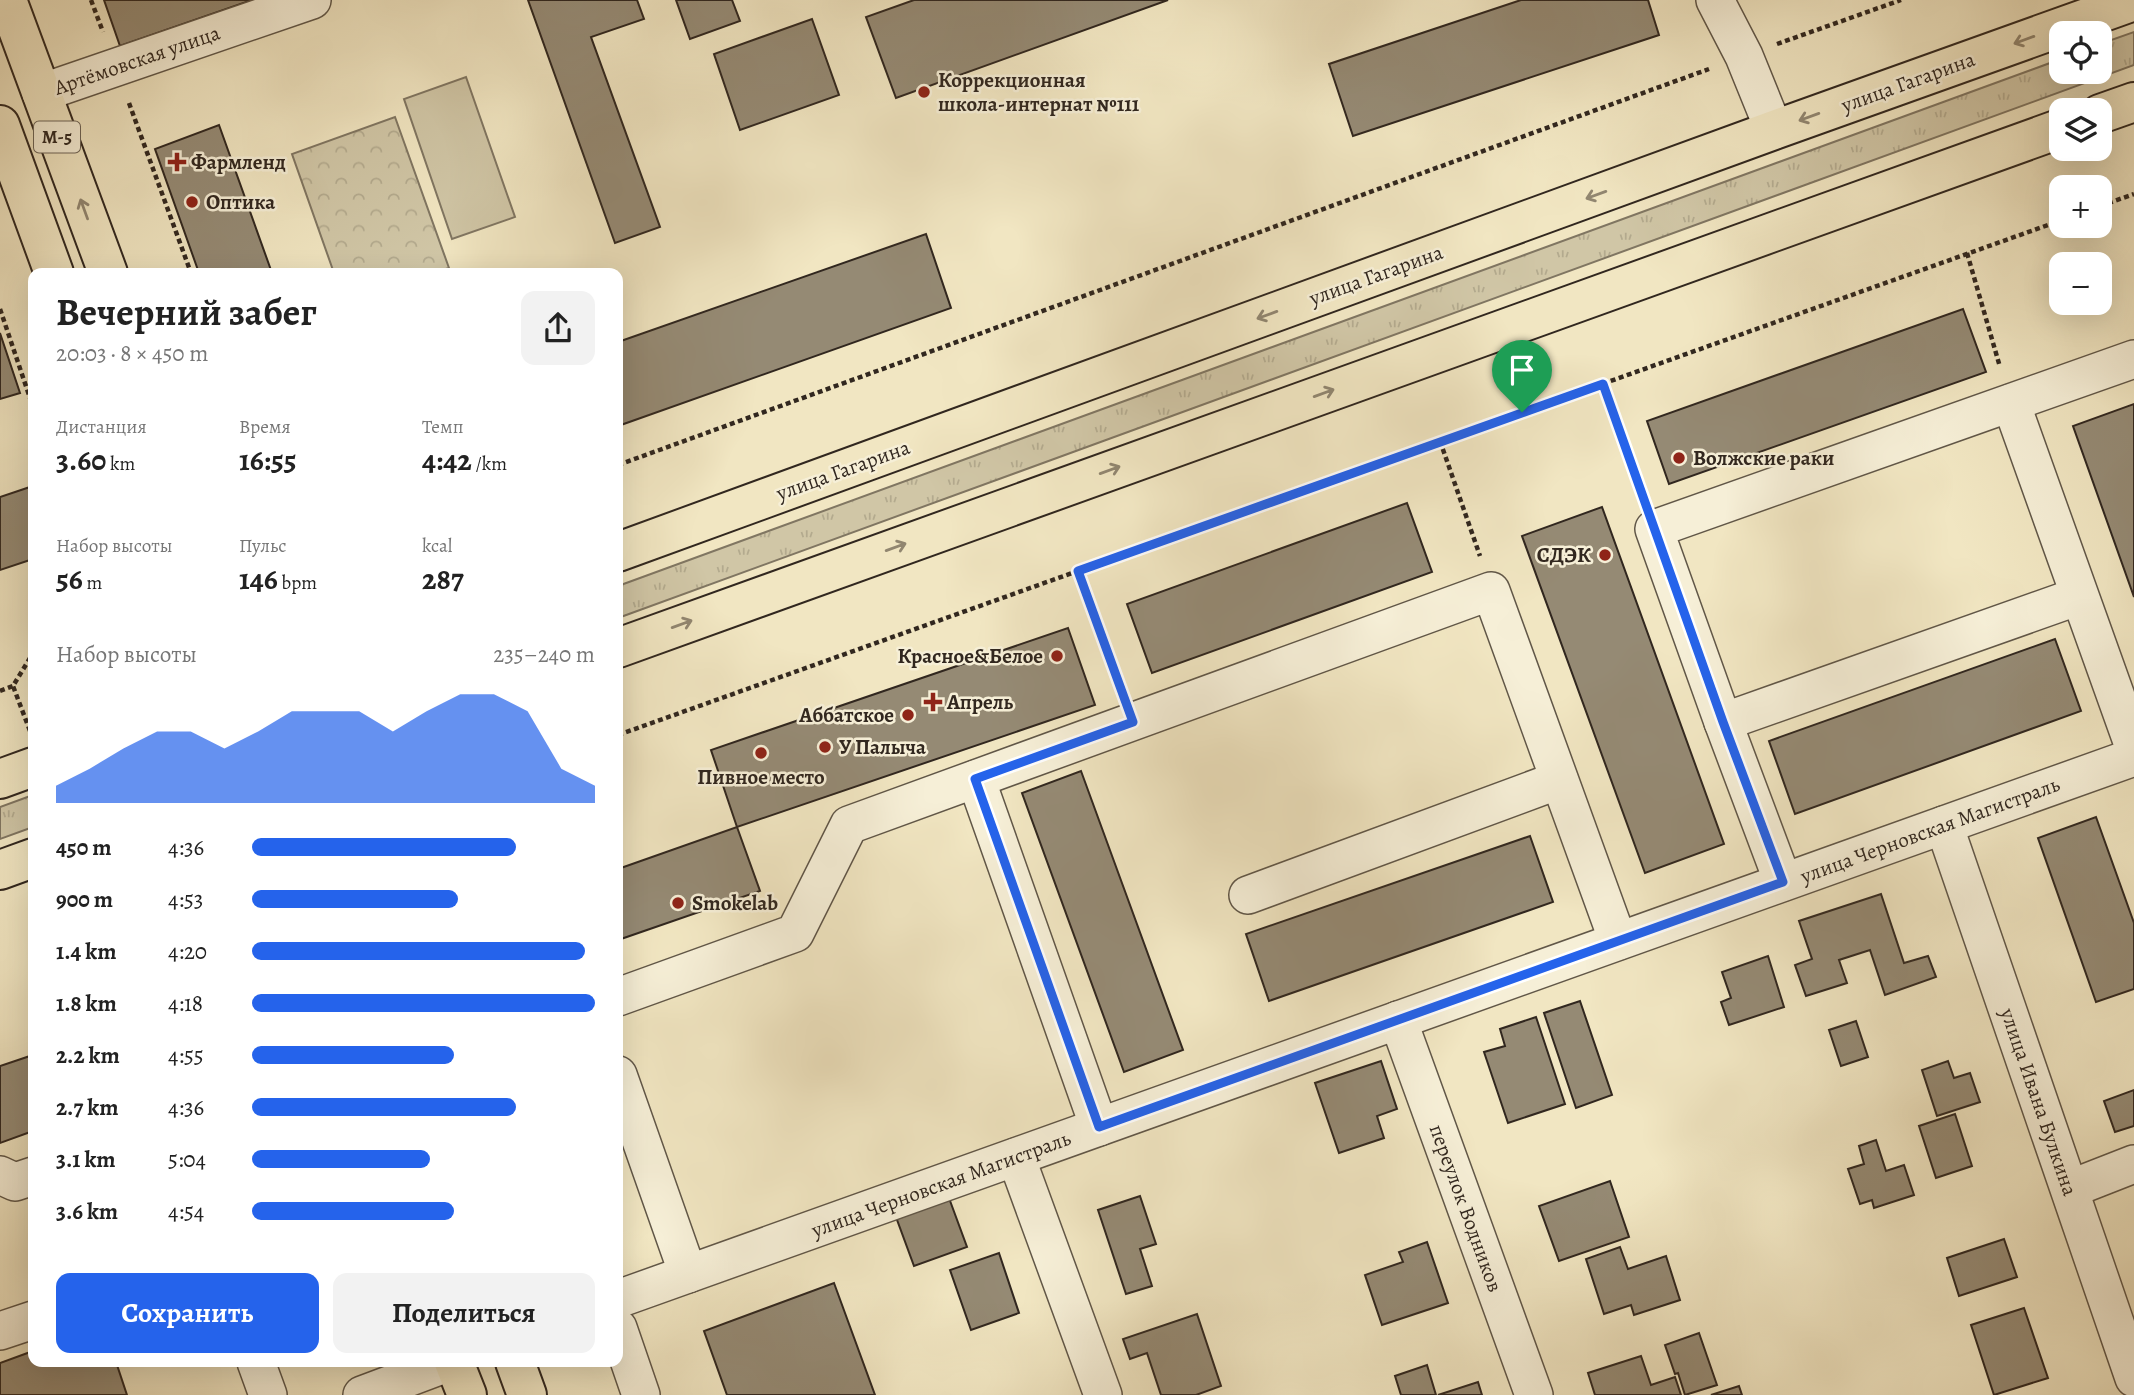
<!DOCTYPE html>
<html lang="ru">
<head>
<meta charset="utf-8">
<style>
	body { margin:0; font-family:Alegreya,serif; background:#f2f2f2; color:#222; height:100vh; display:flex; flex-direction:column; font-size:26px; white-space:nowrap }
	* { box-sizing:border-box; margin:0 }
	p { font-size:23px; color:#767676 }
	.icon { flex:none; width:38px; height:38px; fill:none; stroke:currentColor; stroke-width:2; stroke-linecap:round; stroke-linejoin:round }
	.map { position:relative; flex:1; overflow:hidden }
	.details { position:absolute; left:28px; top:268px; width:595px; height:1099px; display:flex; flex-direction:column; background:#fff; border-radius:14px; box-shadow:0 7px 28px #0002 }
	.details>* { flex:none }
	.tools { position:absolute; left:2049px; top:21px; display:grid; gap:14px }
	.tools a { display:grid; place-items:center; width:63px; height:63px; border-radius:14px; background:#fff; box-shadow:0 7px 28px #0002; font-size:35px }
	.pin { position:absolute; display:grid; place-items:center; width:60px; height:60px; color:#fff; margin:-72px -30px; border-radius:50% 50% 50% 0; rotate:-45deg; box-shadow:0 0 7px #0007 }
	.pin .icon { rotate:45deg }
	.round { display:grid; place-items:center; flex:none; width:74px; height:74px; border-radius:14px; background:#f2f2f2 }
	.headline { display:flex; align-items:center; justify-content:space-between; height:119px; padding:0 28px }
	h1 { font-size:38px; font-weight:600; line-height:52px }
	.stats { display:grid; grid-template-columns:repeat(3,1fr); gap:10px; height:119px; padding:7px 28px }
	.stats div { display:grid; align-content:center }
	.stats b { font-size:30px; font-weight:600 }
	.stats small { font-size:19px; font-weight:400 }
	.stats p { font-size:19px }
	.chart { height:196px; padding:14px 28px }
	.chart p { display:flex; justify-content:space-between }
	.chart svg { width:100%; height:126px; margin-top:7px; fill:#2563eb; opacity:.7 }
	.button { display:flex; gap:14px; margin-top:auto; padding:14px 28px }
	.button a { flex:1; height:80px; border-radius:14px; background:#2563eb; color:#fff; font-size:28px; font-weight:600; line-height:80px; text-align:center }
	.button a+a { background:#f2f2f2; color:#222 }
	ul { padding:0 28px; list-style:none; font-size:23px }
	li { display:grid; grid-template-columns:112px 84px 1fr; align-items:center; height:52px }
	li i { height:18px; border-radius:9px; background:#2563eb }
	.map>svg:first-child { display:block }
</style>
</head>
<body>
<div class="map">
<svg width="2134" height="1395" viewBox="0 0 2134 1395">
	<defs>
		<pattern id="grass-tufts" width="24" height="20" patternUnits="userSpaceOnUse" patternTransform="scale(1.75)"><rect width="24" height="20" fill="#d0c6a6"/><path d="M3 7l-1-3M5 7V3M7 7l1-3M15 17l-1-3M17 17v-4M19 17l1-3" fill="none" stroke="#b3aa8e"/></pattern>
		<pattern id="park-crowns" width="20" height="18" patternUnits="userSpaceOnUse" patternTransform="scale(1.75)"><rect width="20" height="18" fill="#d0c6a6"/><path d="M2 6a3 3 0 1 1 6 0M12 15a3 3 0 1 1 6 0" fill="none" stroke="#b3aa8e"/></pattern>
	</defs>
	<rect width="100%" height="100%" fill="#f1e6c2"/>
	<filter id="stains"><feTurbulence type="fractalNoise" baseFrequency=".00286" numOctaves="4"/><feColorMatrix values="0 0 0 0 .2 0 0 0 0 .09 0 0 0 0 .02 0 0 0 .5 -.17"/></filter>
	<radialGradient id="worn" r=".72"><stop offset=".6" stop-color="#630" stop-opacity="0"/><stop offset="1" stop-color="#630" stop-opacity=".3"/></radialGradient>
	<g fill="url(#grass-tufts)" stroke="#807662" stroke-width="2">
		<polygon points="2134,32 2134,65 618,618 618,586 2061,59 2062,72 2100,72 2100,44"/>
		<polygon points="33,795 33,827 0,839 0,807"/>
	</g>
	<polygon fill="url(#park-crowns)" stroke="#807662" stroke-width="2" points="395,117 449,268 433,273 334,273 292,154"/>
	<polygon fill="#d0c6a6" stroke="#807662" stroke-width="2" points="466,77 515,217 452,239 404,99"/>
	<g fill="#958a74" stroke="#31271f" stroke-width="2">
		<polygon points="104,0 252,0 120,46"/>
		<polygon points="528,0 637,0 644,19 591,37 660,227 615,243"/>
		<polygon points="676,0 732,0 740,21 690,39"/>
		<polygon points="914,0 1168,0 896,98 866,17"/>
		<polygon points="1521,0 1648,0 1659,35 1353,136 1329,64"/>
		<polygon points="812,19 839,95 740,130 714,54"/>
		<polygon points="219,125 272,273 199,273 155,149"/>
		<polygon points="926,234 951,308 618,426 618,342"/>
		<polygon points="1963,309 1986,372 1669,484 1647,421"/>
		<polygon points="0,333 20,393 0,399"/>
		<polygon points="2134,404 2134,597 2073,426"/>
		<polygon points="33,486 33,559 0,570 0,497"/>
		<polygon points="1407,503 1432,572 1152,673 1127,604"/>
		<polygon points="1602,507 1724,844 1645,873 1522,536"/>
		<polygon points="1068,628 1095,705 737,827 711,750"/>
		<polygon points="2055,639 2081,711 1795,814 1769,741"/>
		<polygon points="1081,771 1183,1050 1124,1072 1022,793"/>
		<polygon points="2096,817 2134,923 2134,989 2096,1002 2038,838"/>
		<polygon points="737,827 760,891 618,940 618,869"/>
		<polygon points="1530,836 1553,902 1269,1001 1246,934"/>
		<polygon points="1881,894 1904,963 1928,956 1936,977 1885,995 1870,950 1839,960 1847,983 1806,996 1795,965 1812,959 1799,921"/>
		<polygon points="1768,956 1784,1007 1729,1025 1721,1002 1731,998 1722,972"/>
		<polygon points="1580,1001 1612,1095 1576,1108 1544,1013"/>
		<polygon points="1536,1017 1565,1104 1508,1123 1484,1052 1505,1046 1500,1029"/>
		<polygon points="1856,1021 1868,1057 1841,1066 1829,1030"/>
		<polygon points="33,1055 33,1131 0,1143 0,1066"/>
		<polygon points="1381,1061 1397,1109 1377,1116 1384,1138 1339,1153 1315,1083"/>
		<polygon points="1948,1061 1954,1078 1970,1073 1980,1102 1937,1116 1922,1070"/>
		<polygon points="2134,1090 2134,1126 2115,1132 2104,1101"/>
		<polygon points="1955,1114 1972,1166 1936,1178 1919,1126"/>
		<polygon points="1876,1140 1886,1171 1904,1165 1914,1195 1874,1208 1872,1200 1860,1204 1848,1169 1864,1164 1859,1146"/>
		<polygon points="1610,1181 1629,1237 1559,1261 1539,1206"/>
		<polygon points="1140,1196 1156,1244 1140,1249 1152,1286 1126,1294 1098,1210"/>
		<polygon points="949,1198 967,1247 914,1266 896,1217"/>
		<polygon points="2004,1239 2017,1277 1959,1296 1947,1258"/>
		<polygon points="1427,1242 1448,1303 1382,1325 1365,1275 1403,1262 1399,1252"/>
		<polygon points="1620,1247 1628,1269 1666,1256 1680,1300 1634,1315 1631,1305 1604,1314 1586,1259"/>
		<polygon points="999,1253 1019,1313 971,1330 950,1270"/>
		<polygon points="834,1283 875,1395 727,1395 704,1331"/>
		<polygon points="2024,1308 2048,1378 1994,1395 1971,1325"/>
		<polygon points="1197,1314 1221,1386 1196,1395 1161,1395 1147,1353 1130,1359 1123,1339"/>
		<polygon points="1699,1333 1717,1385 1685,1395 1678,1373 1675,1374 1665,1345"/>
		<polygon points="33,1351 33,1362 116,1362 127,1395 0,1395 0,1363"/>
		<polygon points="1641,1356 1651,1385 1675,1377 1681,1395 1595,1395 1588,1373"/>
		<polygon points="1427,1365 1436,1395 1401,1395 1395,1376"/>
		<polygon points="1478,1382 1482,1395 1438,1395"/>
		<polygon points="1739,1386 1742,1395 1711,1395"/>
	</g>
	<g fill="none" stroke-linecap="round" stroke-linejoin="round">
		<g stroke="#615748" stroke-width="40">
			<g id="minor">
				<polyline points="1715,0 1744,56 1774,130"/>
				<polyline points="41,93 312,0"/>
				<polyline points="2011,403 2134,747"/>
				<polyline points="2079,596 1723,722 1654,529 2134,359"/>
				<polyline points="1723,722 1783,882"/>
				<polyline points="976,779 1099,1127"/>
				<polyline points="1944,825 2134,1378"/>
				<polyline points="1248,895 1559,780"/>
				<polyline points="618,997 795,933 849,825 1491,591 1618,941"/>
				<polyline points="1398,1020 1534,1395"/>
				<polyline points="618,1075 688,1274"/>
				<polyline points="1016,1157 1103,1395"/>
				<polyline points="0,1175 15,1182 33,1176"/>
				<polyline points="2070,1189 2134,1164"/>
				<polyline points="618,1299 2134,757"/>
				<polyline points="618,1328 641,1395"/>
				<polyline points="0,1331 33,1320"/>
				<polyline points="256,1362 268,1395"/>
				<polyline points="362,1395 450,1362"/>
			</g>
		</g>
		<g stroke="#31271f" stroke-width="42">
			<g id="major">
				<polyline points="7,0 108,273"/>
				<polyline points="2100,114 2134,102"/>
				<polyline points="0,125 54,273"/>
				<polyline points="618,552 1774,130 2134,1"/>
				<polyline points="618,648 2062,128"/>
				<polyline points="0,779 33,767"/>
				<polyline points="0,870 33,858"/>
				<polyline points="454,1362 467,1395"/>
				<polyline points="515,1362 527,1395"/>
			</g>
		</g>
		<g stroke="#31271f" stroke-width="4.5" stroke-dasharray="5 3.5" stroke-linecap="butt">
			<polyline points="91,0 103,32"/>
			<polyline points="1777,44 1901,0"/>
			<polyline points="129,103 191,273"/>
			<polyline points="2100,206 2134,194"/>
			<polyline points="1967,253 2000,367"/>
			<polyline points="0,309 33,407"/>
			<polyline points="1603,384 1642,495"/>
			<polyline points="1440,441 1480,556"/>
			<polyline points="618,465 1709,69"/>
			<polyline points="1078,571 1121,688"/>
			<polyline points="0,691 13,686"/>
			<polyline points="30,731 13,686 33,653"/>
			<polyline points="618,735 2062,220"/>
		</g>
		<use href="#minor" stroke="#f6efd7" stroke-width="37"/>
		<use href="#major" stroke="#f1e6c2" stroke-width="38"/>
	</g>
	<defs><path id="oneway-shaft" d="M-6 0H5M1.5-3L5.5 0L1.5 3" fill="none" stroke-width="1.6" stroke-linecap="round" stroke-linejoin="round" transform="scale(1.75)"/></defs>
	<g stroke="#918670">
		<use href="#oneway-shaft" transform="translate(2024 40) rotate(160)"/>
		<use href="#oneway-shaft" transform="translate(1809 117) rotate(160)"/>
		<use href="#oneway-shaft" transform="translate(1596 195) rotate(160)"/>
		<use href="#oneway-shaft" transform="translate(84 209) rotate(-110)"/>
		<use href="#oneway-shaft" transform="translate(1267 315) rotate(160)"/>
		<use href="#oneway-shaft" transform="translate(1324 393) rotate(-20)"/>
		<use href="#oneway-shaft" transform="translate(1110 470) rotate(-20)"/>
		<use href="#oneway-shaft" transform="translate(896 547) rotate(-20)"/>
		<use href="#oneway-shaft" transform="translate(682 624) rotate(-20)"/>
	</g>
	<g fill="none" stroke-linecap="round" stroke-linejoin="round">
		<g stroke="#fff" stroke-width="14">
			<polygon id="route" points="1603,384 1723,722 1783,882 1099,1127 975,779 1133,722 1078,571"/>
		</g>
		<use href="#route" stroke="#2563eb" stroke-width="9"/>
	</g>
	<g fill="#8f2418" stroke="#f6efd7" stroke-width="2.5">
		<circle cx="924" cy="92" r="7"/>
		<path d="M173.5 151.5h7v7h7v7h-7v7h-7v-7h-7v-7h7z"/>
		<circle cx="192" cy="202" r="7"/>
		<circle cx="1679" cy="458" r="7"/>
		<circle cx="1605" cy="555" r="7"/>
		<circle cx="1057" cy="656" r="7"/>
		<path d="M929.5 691.5h7v7h7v7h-7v7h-7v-7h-7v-7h7z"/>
		<circle cx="908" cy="715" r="7"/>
		<circle cx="825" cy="747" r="7"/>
		<circle cx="761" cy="753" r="7"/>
		<circle cx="678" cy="903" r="7"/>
	</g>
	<g text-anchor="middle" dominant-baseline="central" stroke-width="5" stroke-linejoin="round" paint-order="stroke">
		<rect fill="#f6efd7" stroke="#6c6356" stroke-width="2" x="34" y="121.5" width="46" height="31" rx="5"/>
		<g font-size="19" font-weight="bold" fill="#31271f">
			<text x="57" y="137">М-5</text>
		</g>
		<g font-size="21" fill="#31271f" stroke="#f6efd7">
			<text transform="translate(137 60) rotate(-19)">Артёмовская улица</text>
			<text transform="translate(1908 82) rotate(-20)">улица Гагарина</text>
			<text transform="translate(1376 275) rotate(-20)">улица Гагарина</text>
			<text transform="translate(843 470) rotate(-20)">улица Гагарина</text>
			<text transform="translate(1930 830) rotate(-20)">улица Черновская Магистраль</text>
			<text transform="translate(2039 1102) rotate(71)">улица Ивана Булкина</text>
			<text transform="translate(941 1184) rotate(-20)">улица Черновская Магистраль</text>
			<text transform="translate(1466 1208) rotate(70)">переулок Водников</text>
		</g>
		<g font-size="21" font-weight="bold" fill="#31271f" stroke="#f6efd7" text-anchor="start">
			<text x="938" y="80">Коррекционная<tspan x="938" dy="24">школа-интернат №111</tspan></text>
			<text x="191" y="162">Фармленд</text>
			<text x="206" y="202">Оптика</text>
			<text x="1693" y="458">Волжские раки</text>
			<text x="1591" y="555" text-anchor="end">СДЭК</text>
			<text x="1043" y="656" text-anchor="end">Красное&amp;Белое</text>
			<text x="947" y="702">Апрель</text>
			<text x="894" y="715" text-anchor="end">Аббатское</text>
			<text x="839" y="747">У Палыча</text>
			<text x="761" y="777" text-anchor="middle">Пивное место</text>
			<text x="692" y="903">Smokelab</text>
		</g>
	</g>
	<rect width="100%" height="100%" filter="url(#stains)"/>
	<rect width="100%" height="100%" fill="url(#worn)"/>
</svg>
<div class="tools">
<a><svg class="icon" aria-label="locate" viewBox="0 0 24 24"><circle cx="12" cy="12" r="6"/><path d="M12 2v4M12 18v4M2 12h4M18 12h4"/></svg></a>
<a><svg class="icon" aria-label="layers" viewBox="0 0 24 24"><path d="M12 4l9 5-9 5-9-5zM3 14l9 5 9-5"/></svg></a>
<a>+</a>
<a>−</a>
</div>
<div class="pin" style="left:1522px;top:412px;background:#1e9e55"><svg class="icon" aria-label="arrive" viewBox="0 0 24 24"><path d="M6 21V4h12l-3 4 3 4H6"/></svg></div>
<section class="details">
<div class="headline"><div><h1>Вечерний забег</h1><p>20:03 · 8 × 450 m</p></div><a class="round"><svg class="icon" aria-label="share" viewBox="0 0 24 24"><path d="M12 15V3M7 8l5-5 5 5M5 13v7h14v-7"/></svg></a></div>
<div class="stats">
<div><p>Дистанция</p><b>3.60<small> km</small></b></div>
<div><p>Время</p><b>16:55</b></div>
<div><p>Темп</p><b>4:42<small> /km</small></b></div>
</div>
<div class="stats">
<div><p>Набор высоты</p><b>56<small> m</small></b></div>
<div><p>Пульс</p><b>146<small> bpm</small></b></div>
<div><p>kcal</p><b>287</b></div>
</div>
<div class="chart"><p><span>Набор высоты</span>235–240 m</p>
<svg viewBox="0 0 160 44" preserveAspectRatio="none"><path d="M0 44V38L10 32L20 25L30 19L40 19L50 25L60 19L70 12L80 12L90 12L100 19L110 12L120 6L130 6L140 12L150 32L160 38V44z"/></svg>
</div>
<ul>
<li><b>450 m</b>4:36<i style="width:77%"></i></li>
<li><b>900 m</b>4:53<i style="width:60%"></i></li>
<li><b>1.4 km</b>4:20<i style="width:97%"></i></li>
<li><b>1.8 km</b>4:18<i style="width:100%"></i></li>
<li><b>2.2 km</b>4:55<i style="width:59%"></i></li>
<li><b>2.7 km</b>4:36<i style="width:77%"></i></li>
<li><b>3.1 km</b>5:04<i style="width:52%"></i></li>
<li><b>3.6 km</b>4:54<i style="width:59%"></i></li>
</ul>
<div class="button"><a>Сохранить</a><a>Поделиться</a></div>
</section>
</div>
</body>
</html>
